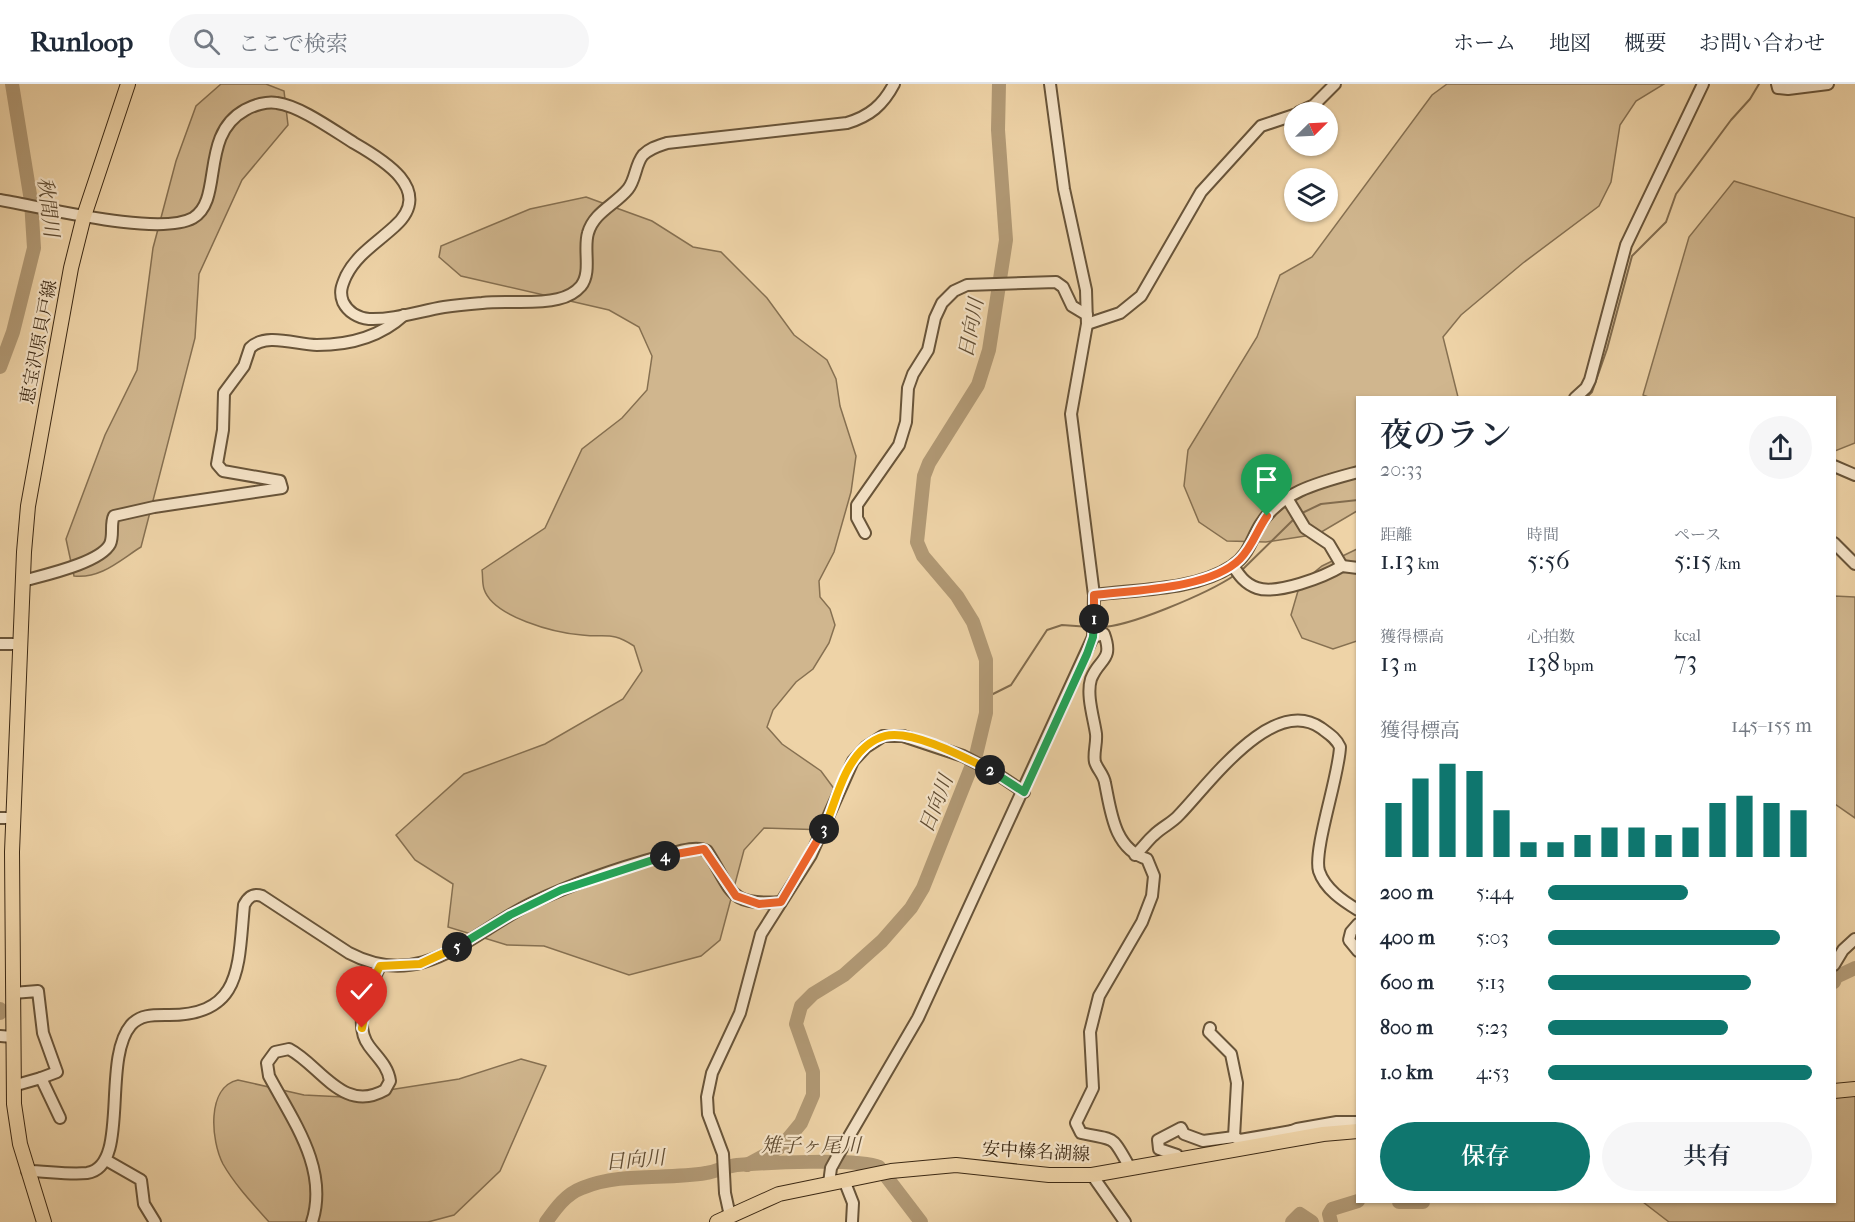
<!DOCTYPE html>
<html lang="ja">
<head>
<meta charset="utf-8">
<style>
	body { margin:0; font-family:"IM FELL French Canon","Noto Serif JP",serif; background:#f6f6f7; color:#1f2937; height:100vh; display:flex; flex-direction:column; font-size:22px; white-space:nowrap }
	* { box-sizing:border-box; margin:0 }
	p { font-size:20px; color:#747a83 }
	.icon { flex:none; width:33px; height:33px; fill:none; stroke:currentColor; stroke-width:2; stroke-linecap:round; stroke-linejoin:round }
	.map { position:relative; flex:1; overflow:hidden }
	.details { position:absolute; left:1356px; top:312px; width:480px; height:807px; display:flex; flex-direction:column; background:#fff; border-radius:0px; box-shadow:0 2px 4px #0004 }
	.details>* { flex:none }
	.needle { width:39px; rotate:66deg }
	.tools { position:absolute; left:1284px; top:18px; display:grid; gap:12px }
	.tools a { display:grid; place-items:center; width:54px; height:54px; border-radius:50%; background:#fff; box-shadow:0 2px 4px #0004; font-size:30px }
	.pin { position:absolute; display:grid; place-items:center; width:51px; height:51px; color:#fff; margin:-62px -26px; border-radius:50% 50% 50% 0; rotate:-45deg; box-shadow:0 0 6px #0007 }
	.pin .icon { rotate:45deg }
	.km { position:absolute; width:30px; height:30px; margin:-15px; border-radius:50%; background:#222; color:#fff; font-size:16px; line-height:30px; text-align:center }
	.round { display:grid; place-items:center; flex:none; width:63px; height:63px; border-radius:32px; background:#f6f6f7 }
	.headline { display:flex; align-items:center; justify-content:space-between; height:102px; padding:0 24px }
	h1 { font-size:33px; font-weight:600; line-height:45px }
	.figures { display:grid; grid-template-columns:repeat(3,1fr); gap:9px; height:102px; padding:6px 24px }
	.figures div { display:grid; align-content:center }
	.figures b { font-size:26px; font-weight:600 }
	.figures small { font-size:16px; font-weight:400 }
	.figures p { font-size:16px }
	.chart { height:168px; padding:12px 24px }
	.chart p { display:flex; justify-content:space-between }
	.chart svg { width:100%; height:108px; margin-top:6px; stroke:#0f766e; stroke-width:6 }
	.cta { display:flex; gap:12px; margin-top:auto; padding:12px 24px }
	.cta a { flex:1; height:69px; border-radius:36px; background:#0f766e; color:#fff; font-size:24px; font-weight:600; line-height:69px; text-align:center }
	.cta a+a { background:#f6f6f7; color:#1f2937 }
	ul { padding:0 24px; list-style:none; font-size:20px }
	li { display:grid; grid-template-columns:96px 72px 1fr; align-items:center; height:45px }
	li i { height:15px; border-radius:8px; background:#0f766e }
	header { display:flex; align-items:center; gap:36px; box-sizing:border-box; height:84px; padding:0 30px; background:#fff; border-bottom:2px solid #e0e1e3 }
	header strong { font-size:28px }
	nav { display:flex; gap:33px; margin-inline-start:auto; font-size:21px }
	.search { width:420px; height:54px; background:#f6f6f7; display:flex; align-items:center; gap:15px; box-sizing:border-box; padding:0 21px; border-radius:33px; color:#747a83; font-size:22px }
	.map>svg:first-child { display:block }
</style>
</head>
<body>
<header>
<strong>Runloop</strong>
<div class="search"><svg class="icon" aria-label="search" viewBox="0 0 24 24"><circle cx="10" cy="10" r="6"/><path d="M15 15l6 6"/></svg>ここで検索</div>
<nav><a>ホーム</a><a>地図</a><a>概要</a><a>お問い合わせ</a></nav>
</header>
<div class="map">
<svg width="1855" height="1138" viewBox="0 0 1855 1138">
	<rect width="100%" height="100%" fill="#eed3a7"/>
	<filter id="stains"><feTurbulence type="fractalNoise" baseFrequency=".00333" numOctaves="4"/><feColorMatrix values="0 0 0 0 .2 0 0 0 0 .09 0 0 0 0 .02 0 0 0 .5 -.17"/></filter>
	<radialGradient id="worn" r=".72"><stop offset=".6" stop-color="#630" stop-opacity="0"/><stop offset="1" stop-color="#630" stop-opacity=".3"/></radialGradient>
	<g fill="#d0b68e" stroke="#867051" stroke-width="1.5">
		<path d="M221,0h45l18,7 4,34 -46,55 -43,94 -4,64 -54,209c-21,13 -40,32 -67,29l-8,-37 39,-104 32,-65 16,-122 23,-87 20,-55z"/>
		<polygon points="1447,0 1664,0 1636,17 1620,41 1611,98 1599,122 1523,179 1461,231 1443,253 1458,313 1358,314 1357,427 1318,450 1266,458 1227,457 1199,438 1184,402 1188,366 1257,253 1280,191 1312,173 1432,11"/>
		<polygon points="1734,97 1855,134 1855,359 1835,367 1834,314 1651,314 1643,311 1689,153"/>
		<path d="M586,113l66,24 41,26 28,5 46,46 27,37 33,25 9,19 4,27 16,50 -5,36 -17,60 -15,29 1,16 10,12 5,16 -6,18 -16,26 -17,13 -23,28 -6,17 15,17 39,27 14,19 -8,40 -63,-2 -20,22 -24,90 -19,16 -72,19 -85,-29 -37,-1 -59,-18 5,-43 -38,-24 -19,-25 68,-61 81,-30 78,-45 19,-28 -8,-25c-23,-15 -27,-8 -52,-11 -27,-2 -89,-18 -98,-46 -2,-6 -1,-13 -2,-19l63,-42 37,-79 40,-31 25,-28 5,-34 -13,-29 -30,-17 -148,-34 -22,-19 2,-11 89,-37z"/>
		<polygon points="1357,465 1357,557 1333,565 1302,554 1291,531 1300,500 1322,482"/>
		<polygon points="1834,512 1855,513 1855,734 1835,720"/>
		<path d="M521,975l25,7 -46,105 -46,44 -26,7h-159c-16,-18 -34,-37 -46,-58 -12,-23 -17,-77 15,-84l66,15 40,2 115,-18z"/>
		<polygon points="1855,1009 1855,1138 1669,1138 1643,1118 1834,1118 1835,1011"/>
	</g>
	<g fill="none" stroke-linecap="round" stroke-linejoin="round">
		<g stroke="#826c4e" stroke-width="2">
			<polyline points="1586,314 1592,308 1607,265 1632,172 1666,138 1676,110 1731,36 1750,15 1759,0"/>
			<polyline points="1300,430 1321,420 1358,416"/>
			<polyline points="1242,486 1295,434"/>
			<path d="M1096,543c28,3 114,-35 139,-52"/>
			<polyline points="987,613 1011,601 1047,546 1062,541 1090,543"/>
		</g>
		<g stroke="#b19975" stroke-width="14">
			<polyline points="0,283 13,248 34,164 31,117 12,0"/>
			<polyline points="1834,898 1836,893 1855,884"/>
			<polyline points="0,925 0,929"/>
			<polyline points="747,1081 782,1062 801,1039 813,1011 813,988 796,940 801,922 813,910 844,891 882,857 911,824 923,804 976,671 986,629 986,576 973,538 957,512 923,472 917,458 924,392 929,379 978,301 989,266 1006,156 998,46 999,0"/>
			<polyline points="1399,1118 1423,1118"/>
			<path d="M546,1138c10,-14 20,-28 36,-34 39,-16 83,-8 124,-15 10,-1 20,-7 31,-8 26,-2 122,-7 142,2l42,55"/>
			<polyline points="1292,1138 1300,1130 1312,1138"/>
			<polyline points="1331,1138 1329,1130 1332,1125 1358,1117"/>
		</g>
		<g stroke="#685439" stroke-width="14">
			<g id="minor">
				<polyline points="1777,0 1778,4 1788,5 1828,0"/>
				<polyline points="1299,28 1314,21 1335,0"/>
				<path d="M0,116c42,7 159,37 193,18 31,-18 6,-83 52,-108 9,-5 22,-9 32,-7 23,3 56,27 77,40 28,16 81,47 41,83 -17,16 -38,28 -49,50 -4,9 -7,16 -3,26 5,10 15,16 26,17 25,1 51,-8 75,-12 13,-2 25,-3 38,-4 25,-3 51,2 76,-4 9,-2 17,-6 23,-13 11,-14 2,-37 7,-53 6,-21 27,-28 40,-44 8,-10 7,-24 15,-34 7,-7 15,-9 24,-12l180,-20c23,-7 36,-18 47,-39"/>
				<polyline points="1087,240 1120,229 1141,212 1201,108 1261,42 1294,31"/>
				<polyline points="1575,314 1586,304 1590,296 1626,161 1703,0"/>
				<polyline points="1834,382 1855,391"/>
				<polyline points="1287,414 1305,444 1329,460 1342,482"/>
				<polyline points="865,449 857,434 857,421 899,361 906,338 908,304 913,290 928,266 935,234 942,219 954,207 967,201 1056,198 1063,203 1072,222 1087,231"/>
				<polyline points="1834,459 1855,480"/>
				<path d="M1233,482c6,9 12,18 24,22 20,7 67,-11 85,-22l16,2"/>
				<path d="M23,497c21,-6 77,-18 87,-37 4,-9 0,-20 4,-28l40,-9 128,-19 -2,-7 -57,-10 -6,-7 6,-34 1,-37 20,-27 6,-18c16,-16 47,-3 67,-3 33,0 63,-8 87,-30"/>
				<path d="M1094,511c43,-6 100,-4 138,-29 16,-10 19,-26 28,-41 21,-34 61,-43 98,-53"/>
				<path d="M1093,553l11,-3c10,27 -5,24 -13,45 -5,16 3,40 5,55 1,9 -3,20 -1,28 2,7 9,13 10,21 6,29 9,66 42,76l7,17 -2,20 -10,26 -43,74 -9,36 3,56 -17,35 5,10c35,8 30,0 49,35"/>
				<polyline points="0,560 21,560"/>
				<polyline points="0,734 13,734"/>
				<path d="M1135,771c7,-6 12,-14 19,-20 8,-8 18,-12 25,-20 30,-31 94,-121 142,-87 8,6 15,10 19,19 -1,29 -27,103 -21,124 6,18 24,30 39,39"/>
				<polyline points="1358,840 1351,848 1349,856 1358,867"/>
				<polyline points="1834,881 1843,866 1855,855"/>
				<polyline points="13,909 38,907 43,949 57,988 41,994"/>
				<polyline points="1210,944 1209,948 1231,970 1237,999 1234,1053 1240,1056 1292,1047"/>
				<polyline points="0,952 13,953"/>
				<polyline points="13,1002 41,994 60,1034"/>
				<polyline points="1291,1052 1292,1047 1297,1045 1337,1038 1358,1038"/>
				<polyline points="1179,1075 1177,1071 1159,1065 1158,1056 1181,1044 1184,1050 1203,1057 1234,1053"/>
				<polyline points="106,1076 141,1096 144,1120 155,1138"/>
				<path d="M27,1087c19,0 41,4 60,2 44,-6 14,-113 44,-148 9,-10 21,-10 34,-10 78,2 73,-49 79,-110 4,-8 9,-12 18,-9l87,57c74,39 121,-20 183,-50 42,-20 86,-35 130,-47 13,-3 33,-11 45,-5 26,40 20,55 74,51"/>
				<polyline points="1092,1091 1125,1138"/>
				<polyline points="844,1096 853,1119 852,1138"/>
				<polyline points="829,1099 831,1084 837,1073 918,934 1093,553 1094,511 1071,330 1087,240 1086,206 1064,105 1050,0"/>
				<polyline points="730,1132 725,1109 723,1070 708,1030 707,1013 712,989 740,929 761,850 811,771 853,677 866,663 883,652 903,652 963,672 994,688 1024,708"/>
				<path d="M312,1138c17,-53 -19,-101 -43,-146l-2,-13 8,-11 14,-3c31,16 54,65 96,41l5,-9c-2,-15 -13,-24 -21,-35 -17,-23 0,-58 11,-80"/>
			</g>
		</g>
		<g stroke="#3c2914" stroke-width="16">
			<g id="major">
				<polyline points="1834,1007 1855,1005"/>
				<polyline points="44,1138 20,1060 14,1020 12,768 24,468 28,422 71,184 84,132 128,0"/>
				<polyline points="717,1138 779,1110 891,1087 956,1081 1049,1091 1092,1091 1323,1050 1358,1047"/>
			</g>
		</g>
		<use href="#minor" stroke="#f4e2c6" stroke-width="10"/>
		<use href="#major" stroke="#eed3a7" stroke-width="14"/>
	</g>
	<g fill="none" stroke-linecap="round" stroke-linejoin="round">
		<g stroke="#fff" stroke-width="12">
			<path id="split-1" d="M1094,535v-24c41,-5 116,-6 146,-36 12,-12 17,-29 27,-43"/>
		</g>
		<g stroke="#fff" stroke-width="12">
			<polyline id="split-2" points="990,686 1024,708 1087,570 1093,553 1094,535"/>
		</g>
		<g stroke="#fff" stroke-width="12">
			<path id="split-3" d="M824,745c8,-18 13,-38 22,-56 8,-16 21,-32 39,-37 27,-7 81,22 105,34"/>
		</g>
		<g stroke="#fff" stroke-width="12">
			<polyline id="split-4" points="665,772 704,765 736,812 759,820 781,818 824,745"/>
		</g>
		<g stroke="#fff" stroke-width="12">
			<polyline id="split-5" points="457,863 510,831 561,806 665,772"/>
		</g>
		<g stroke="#fff" stroke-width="12">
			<polyline id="split-6" points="362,944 370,902 380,882 420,880 457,863"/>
		</g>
		<use href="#split-1" stroke="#f0652b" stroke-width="8"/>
		<use href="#split-2" stroke="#22a559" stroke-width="8"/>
		<use href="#split-3" stroke="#f5b400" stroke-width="8"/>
		<use href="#split-4" stroke="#f0652b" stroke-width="8"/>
		<use href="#split-5" stroke="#22a559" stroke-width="8"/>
		<use href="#split-6" stroke="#f5b400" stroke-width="8"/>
	</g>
	<g text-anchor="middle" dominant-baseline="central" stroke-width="4.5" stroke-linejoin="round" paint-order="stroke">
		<g font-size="18" fill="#3c2914" stroke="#f4e2c6">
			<text transform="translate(39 258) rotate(-79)">恵宝沢原貝戸線</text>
			<text transform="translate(1036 1068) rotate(3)">安中榛名湖線</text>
		</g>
		<g font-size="20" font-style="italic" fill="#5f4b31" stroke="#f4e2c6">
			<text transform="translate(48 123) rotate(83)">秋間川</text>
			<text transform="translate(971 244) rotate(-79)">日向川</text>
			<text transform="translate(936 720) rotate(-69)">日向川</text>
			<text x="811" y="1061">雉子ヶ尾川</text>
			<text transform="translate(635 1076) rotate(-5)">日向川</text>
		</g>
	</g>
	<rect width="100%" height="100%" filter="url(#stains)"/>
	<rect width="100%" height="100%" fill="url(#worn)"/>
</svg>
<div class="tools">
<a><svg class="needle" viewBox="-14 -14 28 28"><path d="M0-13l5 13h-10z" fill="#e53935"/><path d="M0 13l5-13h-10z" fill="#747a83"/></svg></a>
<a><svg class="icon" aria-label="layers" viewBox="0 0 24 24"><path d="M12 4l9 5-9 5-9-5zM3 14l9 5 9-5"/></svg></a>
</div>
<div class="pin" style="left:1267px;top:432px;background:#1e9e55"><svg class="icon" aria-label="arrive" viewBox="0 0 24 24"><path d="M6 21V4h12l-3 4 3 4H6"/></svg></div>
<div class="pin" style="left:362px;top:944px;background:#d93025"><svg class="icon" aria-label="check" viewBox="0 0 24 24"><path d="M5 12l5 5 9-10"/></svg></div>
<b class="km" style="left:1094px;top:535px">1</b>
<b class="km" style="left:990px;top:686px">2</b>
<b class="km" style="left:824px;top:745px">3</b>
<b class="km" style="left:665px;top:772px">4</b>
<b class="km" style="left:457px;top:863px">5</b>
<section class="details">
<div class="headline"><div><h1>夜のラン</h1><p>20:33</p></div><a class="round"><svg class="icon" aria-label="share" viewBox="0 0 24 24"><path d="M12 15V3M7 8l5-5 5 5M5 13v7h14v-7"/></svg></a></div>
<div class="figures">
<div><p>距離</p><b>1.13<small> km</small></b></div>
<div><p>時間</p><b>5:56</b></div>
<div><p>ペース</p><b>5:15<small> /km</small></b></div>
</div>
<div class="figures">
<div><p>獲得標高</p><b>13<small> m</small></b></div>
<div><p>心拍数</p><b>138<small> bpm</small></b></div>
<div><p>kcal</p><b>73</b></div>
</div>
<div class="chart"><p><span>獲得標高</span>145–155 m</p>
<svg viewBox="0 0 160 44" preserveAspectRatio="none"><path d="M5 44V22M15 44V12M25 44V6M35 44V9M45 44V25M55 44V38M65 44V38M75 44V35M85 44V32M95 44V32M105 44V35M115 44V32M125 44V22M135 44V19M145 44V22M155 44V25"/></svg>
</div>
<ul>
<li><b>200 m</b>5:44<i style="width:53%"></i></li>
<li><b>400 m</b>5:03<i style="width:88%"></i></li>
<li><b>600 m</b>5:13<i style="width:77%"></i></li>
<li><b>800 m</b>5:23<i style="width:68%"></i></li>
<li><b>1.0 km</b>4:53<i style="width:100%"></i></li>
</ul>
<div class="cta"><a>保存</a><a>共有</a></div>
</section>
</div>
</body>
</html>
